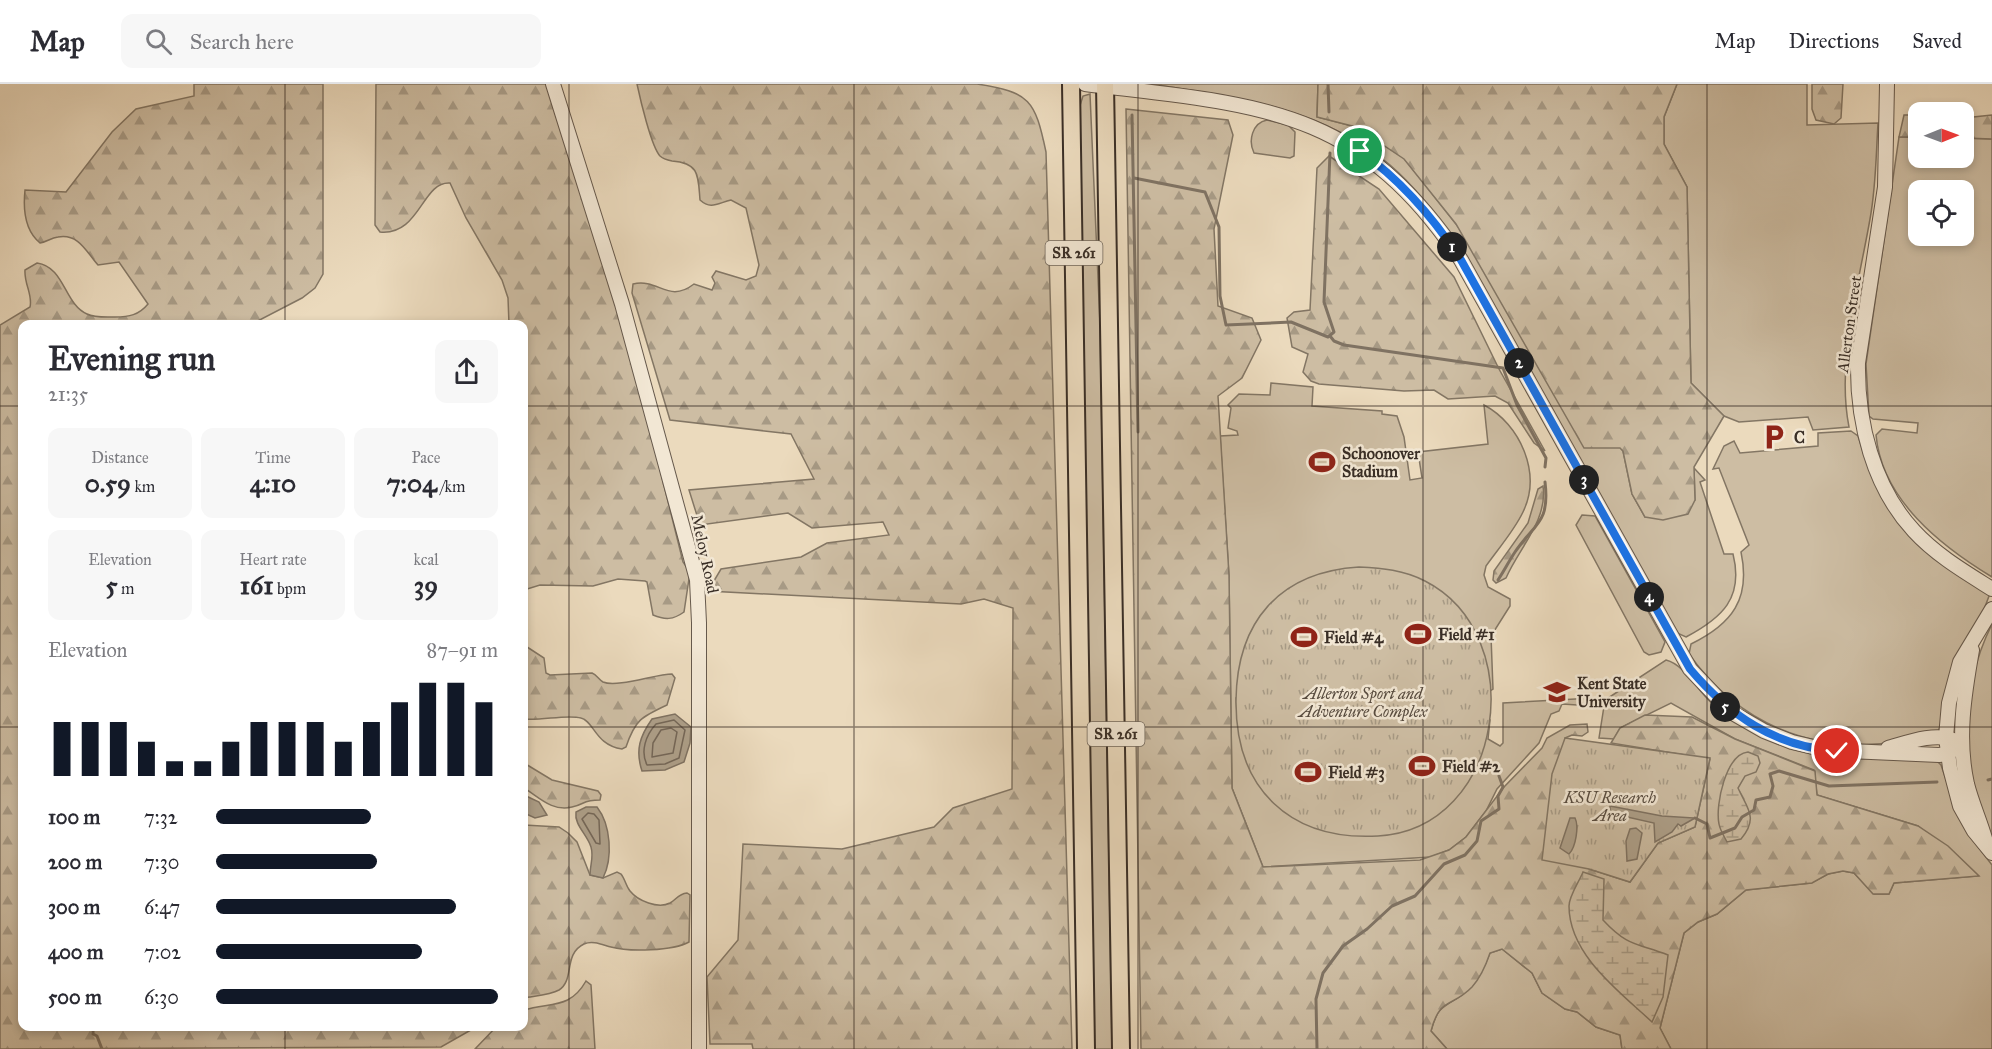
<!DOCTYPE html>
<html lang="en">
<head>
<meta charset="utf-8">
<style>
	body { margin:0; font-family:"IM FELL Great Primer",serif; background:#f7f7f7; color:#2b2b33; height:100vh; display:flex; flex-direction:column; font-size:22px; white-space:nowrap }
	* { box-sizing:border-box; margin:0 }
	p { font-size:20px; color:#7c7c81 }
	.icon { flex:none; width:33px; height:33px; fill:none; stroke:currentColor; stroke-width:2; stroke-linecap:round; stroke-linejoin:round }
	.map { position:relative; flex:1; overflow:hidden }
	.side { position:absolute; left:18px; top:236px; width:510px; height:711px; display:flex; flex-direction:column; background:#fff; border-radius:12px; box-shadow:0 3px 9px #0003 }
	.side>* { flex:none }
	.needle { width:39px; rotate:89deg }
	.controls { position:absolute; left:1908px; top:18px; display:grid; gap:12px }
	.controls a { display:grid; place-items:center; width:66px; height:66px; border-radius:12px; background:#fff; box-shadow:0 3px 9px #0003; font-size:30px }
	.pin { position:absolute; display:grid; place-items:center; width:51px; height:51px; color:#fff; margin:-26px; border:3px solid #fff; border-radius:50%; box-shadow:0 2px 6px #0007 }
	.km { position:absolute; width:30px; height:30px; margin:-15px; border-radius:50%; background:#222; color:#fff; font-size:16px; line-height:30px; text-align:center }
	.round { display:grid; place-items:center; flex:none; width:63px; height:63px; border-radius:12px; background:#f7f7f7 }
	.head { display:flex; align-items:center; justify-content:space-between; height:102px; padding:0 30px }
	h1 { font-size:33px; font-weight:700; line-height:45px }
	.metrics { display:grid; grid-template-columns:repeat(3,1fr); gap:9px; height:102px; padding:6px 30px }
	.metrics div { display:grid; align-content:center; border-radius:12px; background:#f7f7f7; text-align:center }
	.metrics b { font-size:26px; font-weight:700 }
	.metrics small { font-size:16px; font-weight:400 }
	.metrics p { font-size:16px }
	.chart { height:168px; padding:12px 30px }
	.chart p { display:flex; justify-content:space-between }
	.chart svg { width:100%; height:108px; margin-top:6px; stroke:#111827; stroke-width:6 }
	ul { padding:0 30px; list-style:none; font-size:20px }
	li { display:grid; grid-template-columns:96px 72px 1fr; align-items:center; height:45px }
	li i { height:15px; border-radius:8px; background:#111827 }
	header { display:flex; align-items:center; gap:36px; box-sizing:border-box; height:84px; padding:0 30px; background:#fff; border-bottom:2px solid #e1e1e2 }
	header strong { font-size:28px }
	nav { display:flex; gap:33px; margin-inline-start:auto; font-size:21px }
	.search { width:420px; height:54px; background:#f7f7f7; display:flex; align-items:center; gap:15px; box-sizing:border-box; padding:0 21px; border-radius:12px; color:#7c7c81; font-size:22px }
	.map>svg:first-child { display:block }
</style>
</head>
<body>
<header>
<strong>Map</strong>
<div class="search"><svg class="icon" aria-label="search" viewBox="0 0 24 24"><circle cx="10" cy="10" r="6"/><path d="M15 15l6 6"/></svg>Search here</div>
<nav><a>Map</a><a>Directions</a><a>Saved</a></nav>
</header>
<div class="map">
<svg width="1992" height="965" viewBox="0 0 1992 965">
	<defs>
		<pattern id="forest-firs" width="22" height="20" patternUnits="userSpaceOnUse" patternTransform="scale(1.5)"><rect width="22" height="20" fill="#cdbda3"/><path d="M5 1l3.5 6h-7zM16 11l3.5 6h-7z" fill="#a79a85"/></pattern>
		<pattern id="wetland-marsh" width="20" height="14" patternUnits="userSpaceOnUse" patternTransform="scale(1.5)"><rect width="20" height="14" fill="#cdbda3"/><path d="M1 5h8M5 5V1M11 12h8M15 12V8" fill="none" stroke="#a79a85"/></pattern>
		<pattern id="park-tufts" width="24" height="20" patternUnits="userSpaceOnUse" patternTransform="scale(1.5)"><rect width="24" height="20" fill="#cdbda3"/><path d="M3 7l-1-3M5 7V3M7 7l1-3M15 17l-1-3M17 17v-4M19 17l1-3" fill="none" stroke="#a79a85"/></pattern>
	</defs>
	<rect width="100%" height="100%" fill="#ebdabd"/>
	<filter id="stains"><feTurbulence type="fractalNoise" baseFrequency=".00333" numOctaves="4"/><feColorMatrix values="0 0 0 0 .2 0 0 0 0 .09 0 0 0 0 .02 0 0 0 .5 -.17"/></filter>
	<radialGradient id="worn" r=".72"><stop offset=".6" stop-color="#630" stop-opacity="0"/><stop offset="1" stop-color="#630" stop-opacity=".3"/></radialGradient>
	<g fill="#cdbda3" stroke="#837664" stroke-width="1.5" fill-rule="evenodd">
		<path d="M1151,0h167l-1,33 39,10 48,31 52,66 167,227 9,43 13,23 50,-17 -1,-32 11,12 -5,2 24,72h9c11,44 -11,64 -47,83l-9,-4 -216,-385c-22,-29 -43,-59 -71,-83 -69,-58 -153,-68 -239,-81z"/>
		<path d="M1677,0h130v41l71,-2c-2,32 -2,64 -8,96 -11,64 -34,143 -21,208l-36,3 -5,-13 -69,5 -15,-6 -33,-33 -4,-196 -23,-43v-27z"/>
		<polygon points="1090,10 1100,240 1112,965 1092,965 1078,28 1083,12"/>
		<path d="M1267,36l21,5 7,7 -1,24 -4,2 -36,-5c-6,-12 -2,-30 13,-33z"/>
		<path d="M1899,53h19v21h46v-20l28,1v438c-51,-31 -110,-77 -116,-142l6,-6 35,4 1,-10 -45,-4 -4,-3 -3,-52zM1918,106h46v46h-46z"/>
		<path d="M1271,299l42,4 -1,19 70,5v3l15,2 7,21 6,43 12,-2 -4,-26 70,-8 -4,-39c36,19 58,68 39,107 -9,19 -25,37 -37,54l-2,9 4,12 22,12v7l-19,30 2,53 -3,2 -254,7 1,16 253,6 -2,19 12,7 3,-3v-40l91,-5 3,4 -4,4 -31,-2 -3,7 -8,3 -12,29 -42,46 -11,22 -20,26 -17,13 -18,7 -168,10 -31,-79 -3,-212 -9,-140 18,-1 -1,-4 -9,-3 3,-20 -3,-3 11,-11 31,1z"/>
		<path d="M1851,347l7,5 6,19 34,62 88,73 3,6 -48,129 -3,6c-96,33 -190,6 -249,-77l2,-10c41,-20 60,-45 50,-92l8,-7 -30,-77 -6,1 11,-23 10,-5 6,12 78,-7v-13z"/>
		<polygon points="1582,431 1595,432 1665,558 1661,568 1649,571 1644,568 1576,441"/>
		<path d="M1992,540v213c-33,-66 -33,-147 0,-213z"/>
		<path d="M1666,576c20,5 32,33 49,46 72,59 124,53 212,52l9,2 5,5 13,38 16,33 22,29v184h-321l-11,-21 24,-95 14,-11 19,-8 29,-24 65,-7 17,-9 15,-3 11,2 20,21h15l5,-11 84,-7 -60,-50 -101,-31 -3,-25 -79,-31 -64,-36 -51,25 -6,11 -15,-1 6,-38z"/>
		<path d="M1502,865l30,24 10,20 23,16 12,3 19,15 24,8 2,14h-175l-16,-18c6,-21 8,-22 25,-32 16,-9 28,-30 34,-46z"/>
	</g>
	<g fill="url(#forest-firs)" stroke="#837664" stroke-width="1.5">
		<path d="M194,0h129v190l-8,14 -13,10 -50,26h-230v702h456l-37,21 -441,2v-724l30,-18c3,-12 -6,-23 -5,-37l12,-7c28,4 27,41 50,51 8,4 19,3 28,3 14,0 24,-2 33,-13l-29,-42 -21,3c-11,-12 -19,-32 -40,-28 -7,1 -12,5 -18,6 -16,-13 -17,-34 -15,-53l41,2 46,-60 24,-23 58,-13z"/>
		<path d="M376,0h171l23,63 71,246 42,169 7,10 -6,40c-11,8 -19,8 -31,3l-6,-33 -2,-1 -27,-2 -25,7 -53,-1 -16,5v-266h-15l-1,-26 -6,-18 -36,-62 -16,-35c-28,-2 -30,53 -70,49l-5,-7z"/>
		<path d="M637,0h340c53,8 58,16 69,68l26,897h-319l-1,-5h-42l-3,-67 31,-37 5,-96 99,5 92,-22 19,-19 59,-19 1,-181 -29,-9 -23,5 -253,-13 13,-22 80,-12 26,-14 62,-8 -6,-13 -71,6 -24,-15 -88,12 -11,-35 125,-11 -23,-45 -121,-14 -38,-127 1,-9c26,-6 35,20 61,0l18,6 3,-7 -3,-6 4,-6 30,9 10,-4 3,-11 -13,-57 -15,-8c-13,3 -20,10 -31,0 -2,-24 0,-37 -28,-39 -5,-1 -9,-2 -12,-5 -9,-10 -20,-58 -23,-72z"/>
		<polygon points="1318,0 1677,0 1664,33 1664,60 1687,103 1691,299 1724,332 1694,383 1695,416 1688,430 1663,436 1645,433 1632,410 1623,367 1620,364 1584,364 1456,140 1404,75 1356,43 1317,33"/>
		<polygon points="1812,0 1843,0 1841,34 1834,40 1816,36 1812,25"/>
		<path d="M1126,25l102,11 5,15 -19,94 4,77 34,12 9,22 -19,38 -24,18 11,179 3,213 31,79 157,-7 29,-10 17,-13 38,-50 38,-39 5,-10 23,-13 17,-1 1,8 -6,4 -10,-1 -7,3 24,131 41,13 28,-39 37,-16 15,-68 -99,-16 9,-15 25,-13 47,2 43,22 80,32 2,24 101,31 30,20 31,30 -85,7 -5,11h-16l-19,-21 -11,-2 -15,3 -16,9 -66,7 -29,24 -19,8 -14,11 -24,95 11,21h-49l-2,-14 -24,-8 -19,-15 -12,-3 -23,-16 -10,-20 -30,-24 -12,4c-4,12 -9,24 -18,34 -20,21 -32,9 -41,44l16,18h-306z"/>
		<polygon points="1904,31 1918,31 1918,53 1899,53"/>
		<polygon points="1992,31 1992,55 1964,54 1964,34"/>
		<polygon points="1329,72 1379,105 1454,193 1499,285 1545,367 1534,359 1508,319 1495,312 1448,315 1434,306 1404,307 1319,300 1311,297 1303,288 1308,270 1292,263 1287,234 1294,228 1310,226 1317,84"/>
		<path d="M1543,402c5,34 -24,62 -37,92l-10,5 -3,-3 1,-9 34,-48 10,-34z"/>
		<path d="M524,561l20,13 2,15 4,2 42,-2c5,2 6,6 11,9 14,6 53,-8 69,-8l3,4 -8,27c-26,12 -32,15 -41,42l-4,2c-27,-4 -28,-28 -41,-31 -14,-4 -40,3 -57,1z"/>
		<path d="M524,679l28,17 46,11 3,4 -1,5c-18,0 -14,4 -28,7 -20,5 -33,-10 -48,-19z"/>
		<path d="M524,741l35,2 9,6 9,9 13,33 13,3 14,-6 4,2c4,5 5,12 9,17 8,10 28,18 40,12 7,-4 8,-9 17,-10l3,2 -1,47c-16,9 -60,10 -78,5 -8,-2 -18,-7 -27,-3 -21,10 -9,36 -25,46 -9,5 -25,6 -35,8z"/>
		<path d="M586,897l5,4 4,64h-120l22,-23h27v-16c28,-8 46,-1 62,-29z"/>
	</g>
	<g fill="url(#wetland-marsh)" stroke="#837664" stroke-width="1.5">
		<path d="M1748,668l10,4 2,7 -4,9 -11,4 -7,12c9,20 21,30 3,51l-14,3c-3,-6 -7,-12 -8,-18 -4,-19 7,-70 29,-72z"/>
		<path d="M1583,788l21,7 -1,41c25,27 34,23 65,35l-5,42 -11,25c-32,-30 -83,-67 -83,-116 0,-10 10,-24 14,-34z"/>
	</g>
	<g fill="url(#park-tufts)" stroke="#837664" stroke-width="1.5">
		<path d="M1359,483c23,1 45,3 66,14 106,54 80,248 -47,255 -88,5 -143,-47 -142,-136 1,-78 43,-128 123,-133z"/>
		<polygon points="1565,654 1710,674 1695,743 1658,759 1630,798 1589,785 1542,776 1552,690"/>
	</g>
	<g fill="#aea08a" stroke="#7f7262" stroke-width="1.5">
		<path d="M675,630l16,13 -1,16 -6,19 -19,8 -23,1c-7,-21 -2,-35 10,-52z"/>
		<polygon points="524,711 539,718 547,731 535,734 524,729"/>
		<polygon points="1610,722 1662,732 1695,734 1681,742 1678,740 1672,748 1655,758 1654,739 1614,730 1610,729"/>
		<path d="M586,723h11c14,18 16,51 6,71l-13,-3c0,-10 4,-18 1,-28 -4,-13 -17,-22 -15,-35z"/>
		<path d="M1570,734h5c4,8 1,29 -6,36l-9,-6z"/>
		<polygon points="1636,744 1642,749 1637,775 1627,777 1626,757 1630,745"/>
	</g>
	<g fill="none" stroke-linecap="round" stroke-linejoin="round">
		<g stroke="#746758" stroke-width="1.5">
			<path d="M674,636l11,10 -6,28 -14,6 -18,1c-7,-14 -1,-30 9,-41z"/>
			<polygon points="671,644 677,648 673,669 652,673 653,659 661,646"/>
			<polygon points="588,729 594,730 599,736 600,760 596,759 582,735"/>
		</g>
		<g stroke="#7f7262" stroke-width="3">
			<polyline points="1328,0 1329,28"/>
			<polyline points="1132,31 1138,348"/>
			<polyline points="1134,94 1205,108 1219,143 1220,212 1226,241 1291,238 1328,253 1334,248 1324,218 1330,69"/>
			<polyline points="1330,252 1334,257 1344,261 1503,284 1517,321 1546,374 1545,383"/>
			<path d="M1498,496c6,-9 11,-19 17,-28 20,-29 35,-29 30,-70"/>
			<polyline points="1988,696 1992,695"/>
			<polyline points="1695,734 1707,740 1710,754 1735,744 1742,733 1754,726 1756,716 1770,713 1773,702 1770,690 1779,687 1829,702 1937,698"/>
			<polyline points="93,942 93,950 97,952 102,965"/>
			<polyline points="1317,965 1316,915 1323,889 1343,862 1367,845 1392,822 1415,812 1444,780 1465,771 1477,757 1481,737 1499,725 1498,712 1503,703 1499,692"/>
		</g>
		<g stroke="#66594c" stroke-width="16">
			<g id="minor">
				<polyline points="553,0 622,220 697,496 699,539 699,965"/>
				<path d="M1085,0c171,21 273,21 376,176l229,409 41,43 33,19 28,11 34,8 113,5 8,-1 15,-10"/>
				<path d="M1887,0l-2,103 -27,176c-1,59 15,124 56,168 22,24 51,41 78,58"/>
				<polyline points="1992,525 1960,578 1949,619 1946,653 1950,684 1960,722 1974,747 1992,769"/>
				<path d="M1972,566c-8,45 -15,89 -5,134 5,20 14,39 19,58"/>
				<path d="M1888,664c18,-5 47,-16 65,-8"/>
			</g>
		</g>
		<g stroke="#392e26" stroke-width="20">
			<g id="major">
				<polyline points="1071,0 1086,965"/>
				<polyline points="1105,0 1121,965"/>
			</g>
		</g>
		<use href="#minor" stroke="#f2e7d4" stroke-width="14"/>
		<use href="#major" stroke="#ebdabd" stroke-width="16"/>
	</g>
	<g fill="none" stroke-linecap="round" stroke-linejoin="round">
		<g stroke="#fff" stroke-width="12">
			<path id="route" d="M1360,67c42,30 73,66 101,109l229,409c39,46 85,78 147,82"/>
		</g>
		<use href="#route" stroke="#1a73e8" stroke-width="8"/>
	</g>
	<path fill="none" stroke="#392e26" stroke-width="1.5" stroke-opacity="0.55" d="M285,0v240M569,0v965M854,0v965M1138,0v965M1423,0v965M1707,0v965M0,322h22M524,322h1468M0,643h22M524,643h1468M285,942v23"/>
	<defs>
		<g id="parking-bare" transform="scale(2.07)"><path d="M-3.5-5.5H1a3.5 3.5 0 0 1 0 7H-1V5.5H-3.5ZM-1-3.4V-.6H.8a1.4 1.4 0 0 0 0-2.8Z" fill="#8f2418" stroke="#f2e7d4" stroke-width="2.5" paint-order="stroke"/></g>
		<g id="stadium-bare" transform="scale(2.07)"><path d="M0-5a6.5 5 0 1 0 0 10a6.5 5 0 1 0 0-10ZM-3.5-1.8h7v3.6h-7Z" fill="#8f2418" stroke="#f2e7d4" stroke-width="2.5" paint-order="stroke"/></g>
		<g id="university-bare" transform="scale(2.07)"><path d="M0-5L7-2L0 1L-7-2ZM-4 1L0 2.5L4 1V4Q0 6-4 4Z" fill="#8f2418" stroke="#f2e7d4" stroke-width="2.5" paint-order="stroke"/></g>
	</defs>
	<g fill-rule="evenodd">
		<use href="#parking-bare" x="1774" y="353"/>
		<use href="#stadium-bare" x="1322" y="378"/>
		<use href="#stadium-bare" x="1418" y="550"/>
		<use href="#stadium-bare" x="1304" y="553"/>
		<use href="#university-bare" x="1557" y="608"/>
		<use href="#stadium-bare" x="1422" y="682"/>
		<use href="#stadium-bare" x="1308" y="688"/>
	</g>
	<g text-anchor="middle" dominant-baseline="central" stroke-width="5" stroke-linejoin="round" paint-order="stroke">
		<g fill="#f2e7d4" stroke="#70665a" stroke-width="1.5">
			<rect x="1045.5" y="157" width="57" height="24" rx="4.5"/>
			<rect x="1087.5" y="638" width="57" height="24" rx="4.5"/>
		</g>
		<g font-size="15" font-weight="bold" fill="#392e26">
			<text x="1074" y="169">SR 261</text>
			<text x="1116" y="650">SR 261</text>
		</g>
		<g font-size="16" fill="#392e26" stroke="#f2e7d4">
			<text transform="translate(1849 240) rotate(-82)">Allerton Street</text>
			<text transform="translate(705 470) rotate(78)">Meloy Road</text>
		</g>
		<g font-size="16" font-weight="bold" fill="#392e26" stroke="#f2e7d4" text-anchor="start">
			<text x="1794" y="353">C</text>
			<text x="1342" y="369">Schoonover<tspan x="1342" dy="18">Stadium</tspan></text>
			<text x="1438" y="550">Field #1</text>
			<text x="1324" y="553">Field #4</text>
			<text x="1577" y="599">Kent State<tspan x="1577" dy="18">University</tspan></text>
			<text x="1442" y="682">Field #2</text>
			<text x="1328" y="688">Field #3</text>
		</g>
		<g font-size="16" font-style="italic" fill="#574b3f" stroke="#f2e7d4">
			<text x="1363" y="609">Allerton Sport and<tspan x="1363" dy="18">Adventure Complex</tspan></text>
			<text x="1610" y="713">KSU Research<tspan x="1610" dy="18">Area</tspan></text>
		</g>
	</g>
	<rect width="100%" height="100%" filter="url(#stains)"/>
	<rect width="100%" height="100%" fill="url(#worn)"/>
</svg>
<div class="controls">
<a><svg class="needle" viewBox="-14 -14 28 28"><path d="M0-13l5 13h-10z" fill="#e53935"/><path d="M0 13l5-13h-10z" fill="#7c7c81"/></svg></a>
<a><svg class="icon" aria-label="locate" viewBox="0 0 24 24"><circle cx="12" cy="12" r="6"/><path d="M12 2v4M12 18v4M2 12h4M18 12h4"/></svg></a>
</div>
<div class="pin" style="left:1360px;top:67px;background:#1e9e55"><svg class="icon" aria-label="arrive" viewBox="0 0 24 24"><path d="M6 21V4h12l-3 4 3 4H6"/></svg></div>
<div class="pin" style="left:1837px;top:667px;background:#d93025"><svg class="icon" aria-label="check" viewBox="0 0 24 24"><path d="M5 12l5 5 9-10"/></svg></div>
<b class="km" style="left:1452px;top:163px">1</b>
<b class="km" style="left:1519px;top:279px">2</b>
<b class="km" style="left:1584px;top:396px">3</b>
<b class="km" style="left:1649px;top:513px">4</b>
<b class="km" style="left:1725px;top:623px">5</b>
<section class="side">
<div class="head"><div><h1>Evening run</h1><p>21:35</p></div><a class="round"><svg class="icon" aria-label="share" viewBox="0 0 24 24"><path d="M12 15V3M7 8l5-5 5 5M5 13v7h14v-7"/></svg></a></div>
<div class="metrics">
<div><p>Distance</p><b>0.59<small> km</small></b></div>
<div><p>Time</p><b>4:10</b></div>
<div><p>Pace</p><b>7:04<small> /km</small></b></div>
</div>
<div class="metrics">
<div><p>Elevation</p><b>5<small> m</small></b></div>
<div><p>Heart rate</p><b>161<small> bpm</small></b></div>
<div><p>kcal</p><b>39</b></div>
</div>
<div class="chart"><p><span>Elevation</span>87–91 m</p>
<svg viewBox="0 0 160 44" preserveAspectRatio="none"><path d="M5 44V22M15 44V22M25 44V22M35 44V30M45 44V38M55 44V38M65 44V30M75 44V22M85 44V22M95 44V22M105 44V30M115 44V22M125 44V14M135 44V6M145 44V6M155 44V14"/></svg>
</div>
<ul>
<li><b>100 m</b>7:32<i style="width:55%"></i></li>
<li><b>200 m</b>7:30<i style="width:57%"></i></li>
<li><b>300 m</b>6:47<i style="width:85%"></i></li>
<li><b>400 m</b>7:02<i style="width:73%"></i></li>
<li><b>500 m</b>6:30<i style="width:100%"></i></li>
</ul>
</section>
</div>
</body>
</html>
